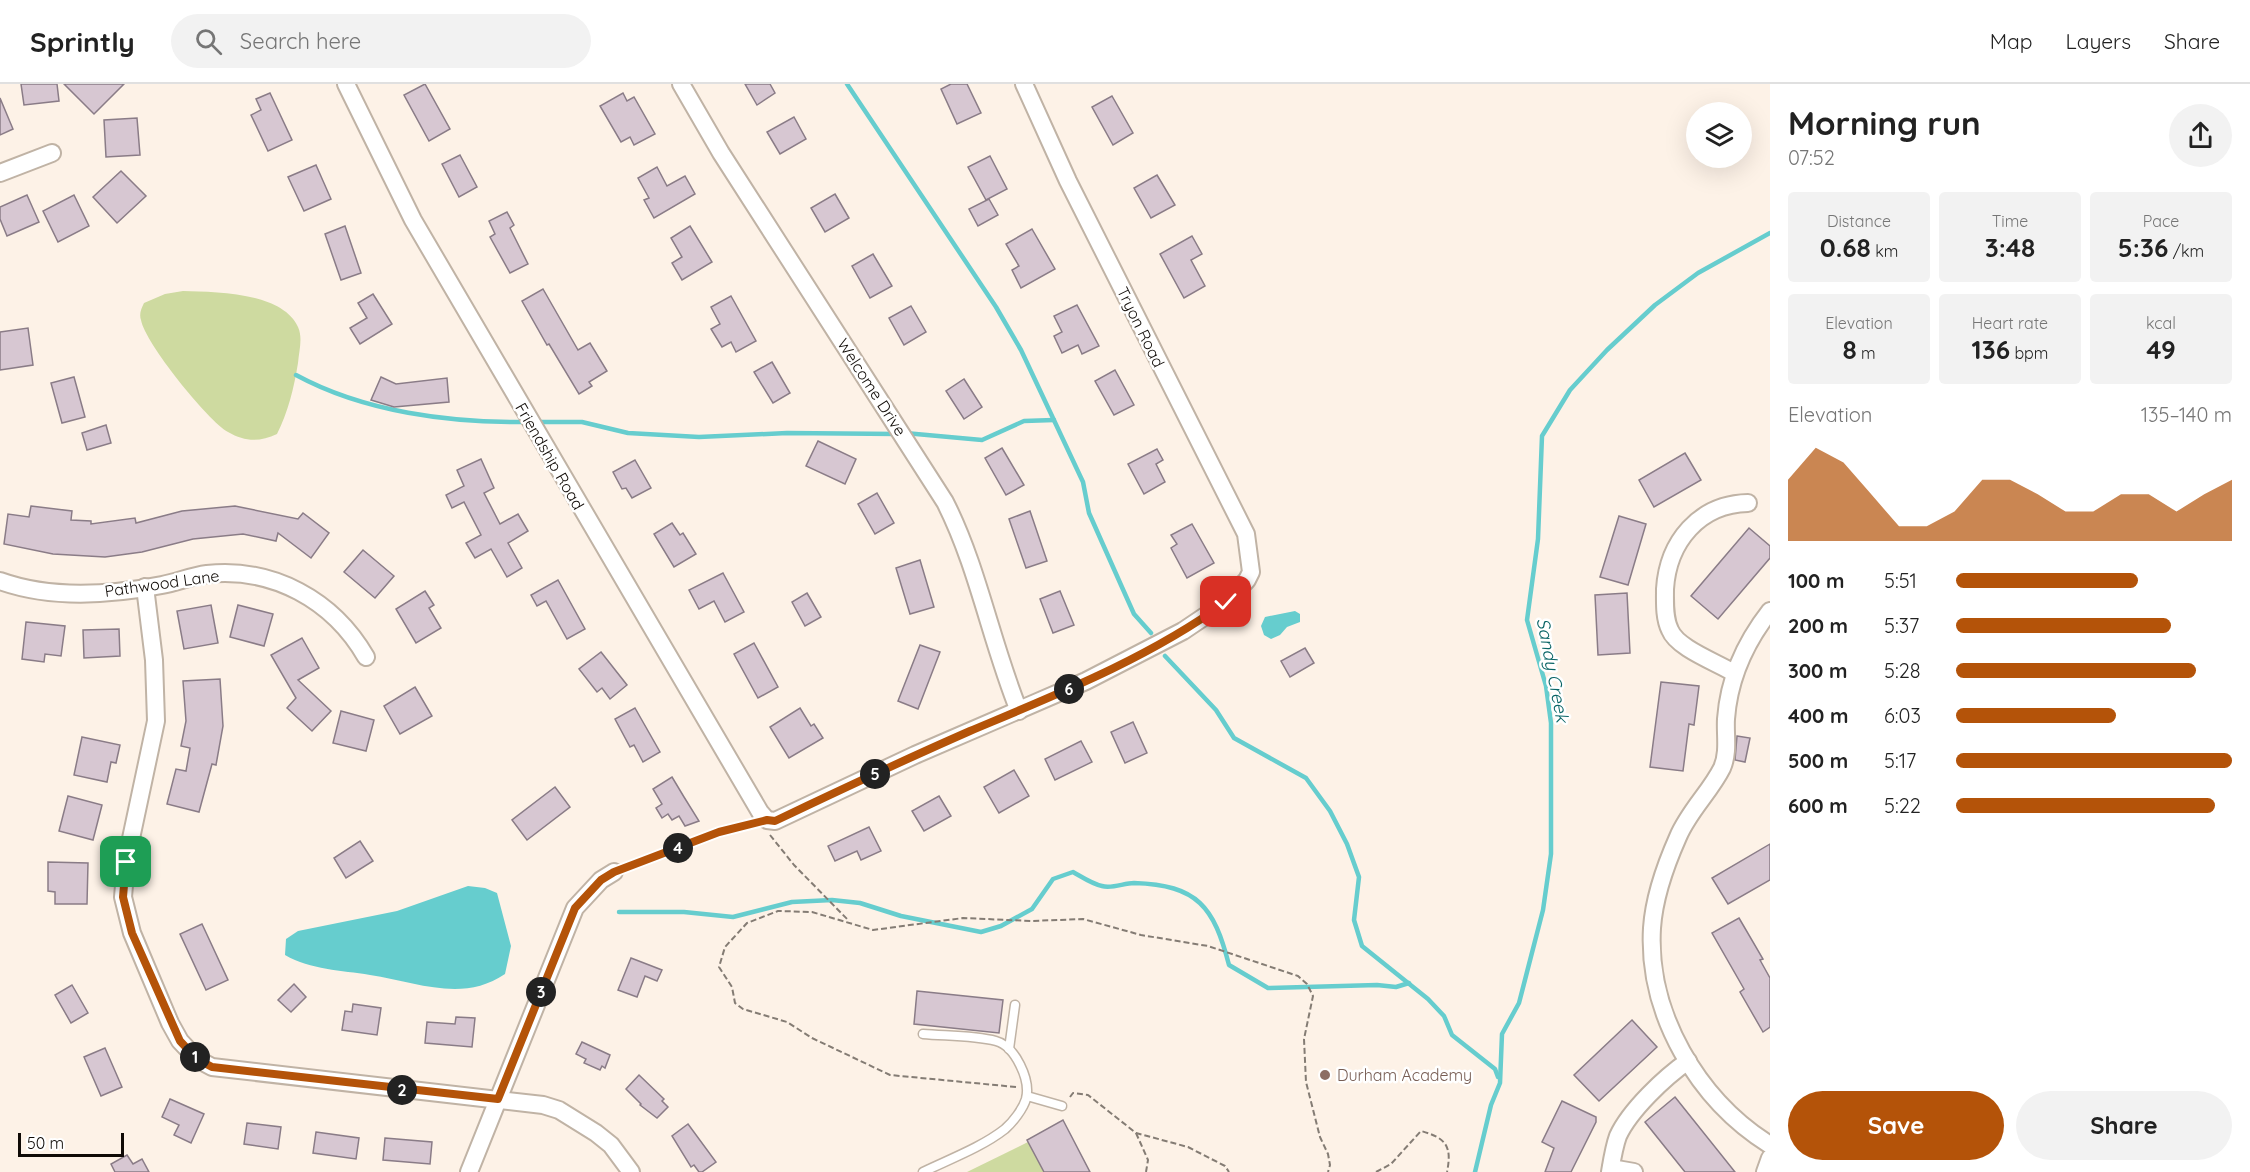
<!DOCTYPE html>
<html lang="en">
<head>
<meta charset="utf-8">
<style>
	body { margin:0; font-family:Quicksand,sans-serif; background:#f2f2f2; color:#222; height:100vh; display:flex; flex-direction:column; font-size:22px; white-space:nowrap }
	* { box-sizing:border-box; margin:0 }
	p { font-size:20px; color:#767676 }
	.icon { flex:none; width:33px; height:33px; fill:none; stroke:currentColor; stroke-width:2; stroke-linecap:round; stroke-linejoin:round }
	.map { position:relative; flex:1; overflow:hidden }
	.sheet { display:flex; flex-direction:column; background:#fff; width:480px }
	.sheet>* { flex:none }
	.controls { position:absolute; left:1686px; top:18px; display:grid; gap:12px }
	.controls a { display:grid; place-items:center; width:66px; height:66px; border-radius:50%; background:#fff; box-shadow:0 6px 24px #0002; font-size:30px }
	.scale { position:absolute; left:18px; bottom:15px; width:106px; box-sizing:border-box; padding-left:6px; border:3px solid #0f0a06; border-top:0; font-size:16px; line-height:21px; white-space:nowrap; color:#0f0a06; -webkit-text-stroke:4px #fff; paint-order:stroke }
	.pin { position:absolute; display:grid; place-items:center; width:51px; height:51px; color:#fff; margin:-26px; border-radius:12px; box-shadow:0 3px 9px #0006 }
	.km { position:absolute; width:30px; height:30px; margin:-15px; border-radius:50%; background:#222; color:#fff; font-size:16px; line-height:30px; text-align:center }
	.round { display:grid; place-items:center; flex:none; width:63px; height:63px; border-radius:32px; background:#f2f2f2 }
	.summary { display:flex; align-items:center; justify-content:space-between; height:102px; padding:0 18px }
	h1 { font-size:33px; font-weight:700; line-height:45px }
	.stats { display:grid; grid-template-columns:repeat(3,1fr); gap:9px; height:102px; padding:6px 18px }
	.stats div { display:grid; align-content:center; border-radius:6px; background:#f2f2f2; text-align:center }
	.stats b { font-size:26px; font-weight:700 }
	.stats small { font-size:16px; font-weight:400 }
	.stats p { font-size:16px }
	.chart { height:168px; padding:12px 18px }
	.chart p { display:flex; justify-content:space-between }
	.chart svg { width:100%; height:108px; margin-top:6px; fill:#b45309; opacity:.7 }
	.action { display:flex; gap:12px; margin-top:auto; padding:12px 18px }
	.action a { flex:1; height:69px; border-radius:36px; background:#b45309; color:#fff; font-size:24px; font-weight:700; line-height:69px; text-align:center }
	.action a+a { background:#f2f2f2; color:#222 }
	ul { padding:0 18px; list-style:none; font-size:20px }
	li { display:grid; grid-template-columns:96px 72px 1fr; align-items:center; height:45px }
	li i { height:15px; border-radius:8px; background:#b45309 }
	header { display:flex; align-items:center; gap:36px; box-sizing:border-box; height:84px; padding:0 30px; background:#fff; border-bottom:2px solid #e0e0e0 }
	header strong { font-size:28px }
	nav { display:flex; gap:33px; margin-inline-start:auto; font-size:21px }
	.search { width:420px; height:54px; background:#f2f2f2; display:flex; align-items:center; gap:15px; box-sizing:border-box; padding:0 21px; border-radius:33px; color:#767676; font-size:22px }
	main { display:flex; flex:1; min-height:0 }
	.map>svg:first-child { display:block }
</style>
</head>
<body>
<header>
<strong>Sprintly</strong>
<div class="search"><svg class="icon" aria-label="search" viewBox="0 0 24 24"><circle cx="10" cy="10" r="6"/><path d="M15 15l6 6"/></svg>Search here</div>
<nav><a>Map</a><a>Layers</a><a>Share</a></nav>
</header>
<main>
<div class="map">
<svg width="1770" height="1088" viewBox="0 0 1770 1088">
	<rect width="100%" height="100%" fill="#fdf2e7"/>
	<g fill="#cedaa0">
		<path d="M183,207c33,1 99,1 115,36 5,11 1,24 0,36 -4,25 -10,49 -21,71 -17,8 -32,8 -49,-2 -20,-11 -83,-89 -87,-112 -2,-6 0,-11 3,-17l21,-9z"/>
		<polygon points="1028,1058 1044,1088 967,1088"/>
	</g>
	<g fill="#66cdce">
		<polygon points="1295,527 1300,530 1300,538 1287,543 1280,551 1271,555 1264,551 1261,542 1265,533"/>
		<path d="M468,802l17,2 12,5 14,53 -6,28c-42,29 -89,8 -135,1 -29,-5 -59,-5 -85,-20l1,-16 12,-8 99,-20z"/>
	</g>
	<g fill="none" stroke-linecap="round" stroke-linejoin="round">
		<g stroke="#66cdce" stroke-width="4.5">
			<polyline points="847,0 996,223 1021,266 1083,398 1089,429 1121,501 1134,530 1151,549"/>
			<path d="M296,291c68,37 154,48 231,47"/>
			<polyline points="535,338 582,338 628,349 699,353 787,349 897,350"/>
			<polyline points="905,349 982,356 1024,337 1054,336"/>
			<polyline points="1165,572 1216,626 1234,654 1306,694 1330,727 1347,760 1359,793 1354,836 1362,862 1428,915 1444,932 1452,951 1495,985 1498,993"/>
			<path d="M619,828h65l49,5 59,-15 40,-2 28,3 41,13 80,16 20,-6 31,-17 21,-30 20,-7c9,5 19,12 29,14 10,3 22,-3 32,-3 64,2 80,24 95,82l39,23 109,-3 19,2 13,-4"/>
			<polyline points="1475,1088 1491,1021 1500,999 1502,950 1519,919 1543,826 1551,770 1551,639 1546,602 1527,536 1538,455 1542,352 1570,306 1607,266 1655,221 1698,189 1770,149"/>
		</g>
	</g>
	<g fill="#d7c7d2" stroke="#8a7c87" stroke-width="1.5">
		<polygon points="21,0 57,0 59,17 24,21"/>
		<polygon points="64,0 124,0 94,30"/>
		<polygon points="425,0 450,45 429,57 404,11"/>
		<polygon points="745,0 770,0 775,9 757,21"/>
		<polygon points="951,0 967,0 981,29 957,40 941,5"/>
		<polygon points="270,9 292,56 268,67 251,31 261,26 256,15"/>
		<polygon points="623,9 627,17 634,13 655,50 634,61 630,53 621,58 600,22"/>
		<polygon points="1112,12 1133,49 1113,61 1092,23"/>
		<polygon points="0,14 13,45 0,51"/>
		<polygon points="794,33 806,55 780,70 767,48"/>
		<polygon points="137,34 140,71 106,73 104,36"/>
		<polygon points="460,71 477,103 459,113 442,80"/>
		<polygon points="990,72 1007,105 986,116 968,83"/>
		<polygon points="316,81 331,115 304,127 288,93"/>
		<polygon points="657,83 667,102 685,92 695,110 654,134 644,116 649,114 638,94"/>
		<polygon points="121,87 146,112 117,139 93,113"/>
		<polygon points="1157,91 1175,121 1151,134 1134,104"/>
		<polygon points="835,110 849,134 825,148 811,124"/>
		<polygon points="27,111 39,138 7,152 0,135 0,123"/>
		<polygon points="74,111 89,142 58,158 43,127"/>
		<polygon points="989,115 998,131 978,142 969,125"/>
		<polygon points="507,128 514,141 510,144 528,180 510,189 490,153 495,150 489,137"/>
		<polygon points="345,142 361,189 341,196 325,150"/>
		<polygon points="690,142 712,178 682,196 672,179 682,173 671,154"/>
		<polygon points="1032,145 1055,185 1021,204 1012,186 1019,182 1006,160"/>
		<polygon points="1192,152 1202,170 1191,176 1205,202 1184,214 1160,170"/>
		<polygon points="873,170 892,202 870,214 852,182"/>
		<polygon points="543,205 578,266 590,259 607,287 589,298 592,302 579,310 549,260 547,261 522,217"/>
		<polygon points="373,210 392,240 360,260 350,244 367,234 358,219"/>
		<polygon points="731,212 756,257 736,268 731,258 722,263 711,245 720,240 711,223"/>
		<polygon points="1077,221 1099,262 1082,270 1078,261 1062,269 1054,252 1062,248 1054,232"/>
		<polygon points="911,222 926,248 904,261 889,234"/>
		<polygon points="28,244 33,281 0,286 0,248"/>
		<polygon points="772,278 790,309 773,319 754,288"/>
		<polygon points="1115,286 1134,321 1114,331 1095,297"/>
		<polygon points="74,293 85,333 62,339 51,299"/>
		<polygon points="381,293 396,300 447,294 449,318 394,323 371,316"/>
		<polygon points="964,295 982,323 964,335 946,307"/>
		<polygon points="106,341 111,359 87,366 82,349"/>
		<polygon points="818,357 856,375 845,400 806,382"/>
		<polygon points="1002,364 1024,401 1006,411 985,374"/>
		<polygon points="1157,365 1163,376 1156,380 1165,398 1144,410 1128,380"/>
		<polygon points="1685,369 1701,396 1654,423 1639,396"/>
		<polygon points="481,375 494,404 484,409 500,440 518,430 528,447 508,459 522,484 507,493 491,465 475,474 466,459 481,451 464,418 452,424 446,411 464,402 457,386"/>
		<polygon points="635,376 651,404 632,414 626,404 622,405 613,388"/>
		<polygon points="877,409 894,439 875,450 858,420"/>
		<polygon points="31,422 72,427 71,436 91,437 91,440 135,434 136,439 182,427 235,422 298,435 303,429 329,449 311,474 278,449 276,457 243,450 193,455 142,468 105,473 53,470 4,460 8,430 29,433"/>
		<polygon points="1030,427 1047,477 1026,484 1009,435"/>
		<polygon points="1619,432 1646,440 1628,501 1600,493"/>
		<polygon points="672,439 680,451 683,449 696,470 674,483 654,450"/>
		<polygon points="1192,440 1214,479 1187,494 1171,464 1177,460 1171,451"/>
		<polygon points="1749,444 1770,462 1770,474 1718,535 1691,512"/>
		<polygon points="363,466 394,492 375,514 344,488"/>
		<polygon points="920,476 934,523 910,530 896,484"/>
		<polygon points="723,489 744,528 725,538 714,517 699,525 689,506"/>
		<polygon points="558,496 585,545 567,555 546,517 537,522 531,511"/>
		<polygon points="425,507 434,521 429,524 441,544 416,559 396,525"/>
		<polygon points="1060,507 1074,541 1053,549 1040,515"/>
		<polygon points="807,509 821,533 805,542 792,518"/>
		<polygon points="1627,509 1630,569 1598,571 1595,511"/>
		<polygon points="211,521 218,559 184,565 177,527"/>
		<polygon points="238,521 273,530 264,562 230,553"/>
		<polygon points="26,538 65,542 61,572 45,570 44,578 22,575"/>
		<polygon points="119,545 120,572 84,574 83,546"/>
		<polygon points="302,554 319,584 298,596 331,627 312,647 287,624 296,614 271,571"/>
		<polygon points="754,559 778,603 758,614 734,570"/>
		<polygon points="920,561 940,568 918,625 898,617"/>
		<polygon points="1305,564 1314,579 1290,593 1281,577"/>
		<polygon points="601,568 627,601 610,615 602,604 597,608 579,585"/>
		<polygon points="220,595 223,642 216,681 212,680 199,728 167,720 176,685 186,687 190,664 181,662 186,637 183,597"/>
		<polygon points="1661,598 1699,602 1694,641 1689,640 1683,687 1650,683"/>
		<polygon points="415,603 432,632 400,650 384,622"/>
		<polygon points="635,624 660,668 643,678 634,661 630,663 615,635"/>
		<polygon points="800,624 811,642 814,640 823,654 789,674 770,643"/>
		<polygon points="341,627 374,636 366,667 333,659"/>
		<polygon points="1133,638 1147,669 1125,679 1111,648"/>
		<polygon points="1737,652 1750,654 1745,678 1735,676"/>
		<polygon points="82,653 120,661 116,679 111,678 107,698 74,691"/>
		<polygon points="1081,657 1092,678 1055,696 1045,675"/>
		<polygon points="1014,686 1029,712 999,729 984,703"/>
		<polygon points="672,693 684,713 699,737 685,742 679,732 672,736 668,730 662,734 656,724 662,720 653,705"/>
		<polygon points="555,703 570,723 527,756 512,736"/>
		<polygon points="68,712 102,721 93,756 59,747"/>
		<polygon points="939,712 951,732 924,747 912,727"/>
		<polygon points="869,743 881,767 861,776 857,767 835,777 828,762"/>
		<polygon points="360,757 373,777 346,794 334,774"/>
		<polygon points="1770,760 1770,796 1728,820 1712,794"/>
		<polygon points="48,778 88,779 87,820 55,820 55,808 48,807"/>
		<polygon points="1739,834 1763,875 1760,876 1770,894 1770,943 1763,948 1740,908 1744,905 1712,849"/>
		<polygon points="202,840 228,896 206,906 180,850"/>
		<polygon points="631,874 662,886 657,897 645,892 637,913 618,906"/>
		<polygon points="294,900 306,913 291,928 278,916"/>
		<polygon points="72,901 88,929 71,939 55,911"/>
		<polygon points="917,907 1003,916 999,949 914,940"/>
		<polygon points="353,920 381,924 377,951 342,946 345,927 352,928"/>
		<polygon points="456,933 475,934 472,963 425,959 427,938 455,940"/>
		<polygon points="1632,936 1657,963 1599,1017 1574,991"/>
		<polygon points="582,958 610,971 605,984 602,982 600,986 584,979 586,975 576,970"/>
		<polygon points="105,964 122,1003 101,1012 84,973"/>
		<polygon points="639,991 664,1015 662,1017 668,1023 657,1034 640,1021 641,1020 626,1005"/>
		<polygon points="1675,1013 1735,1088 1685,1088 1645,1038"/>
		<polygon points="170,1015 204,1030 191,1059 174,1051 179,1041 162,1033"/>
		<polygon points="1562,1017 1596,1033 1596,1038 1571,1088 1545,1088 1554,1064 1542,1058"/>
		<polygon points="1063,1036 1090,1088 1044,1088 1027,1056"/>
		<polygon points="247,1039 281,1043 278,1065 244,1060"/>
		<polygon points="688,1040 716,1078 702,1088 699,1088 694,1081 691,1083 672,1052"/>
		<polygon points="316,1048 359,1054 356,1075 313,1069"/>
		<polygon points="385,1054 432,1058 430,1080 383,1076"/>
		<polygon points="127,1071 133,1080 142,1075 149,1088 115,1088 111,1080"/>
	</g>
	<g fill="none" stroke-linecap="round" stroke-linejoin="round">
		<g stroke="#c0b3a5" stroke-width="11">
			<g id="service">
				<path d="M923,950c23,2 50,1 73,7 19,5 35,39 30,58 -3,10 -13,23 -21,30 -23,18 -55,30 -82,43"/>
				<polyline points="1009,965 1015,921"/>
				<polyline points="1027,1012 1062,1022"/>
			</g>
		</g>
		<g stroke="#c0b3a5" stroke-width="20">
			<g id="minor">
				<polyline points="346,0 413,136 760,728 767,736 775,737 915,671 1086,597 1183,547 1226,518 1247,496 1251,488 1246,450 1068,97 1024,0"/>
				<path d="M681,0l40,69 224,349c33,65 46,140 74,209"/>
				<polyline points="0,89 52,69"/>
				<path d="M0,497c50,18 111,14 162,4 15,-3 30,-9 45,-11 66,-7 126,26 159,83"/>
				<polyline points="145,503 154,576 156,637 126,778 123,813 132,849 170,939 180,957 197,975 212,983 543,1021 559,1026 596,1049 611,1061 631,1088"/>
				<path d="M1770,527c-25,32 -41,67 -44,108 -1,16 3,33 -4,49 -12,24 -33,43 -44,69 -12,27 -24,61 -26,91 -5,86 46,172 118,217"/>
				<path d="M1734,589c-18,-11 -57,-25 -64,-43 -6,-12 -5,-28 -5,-41 3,-47 34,-85 83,-86"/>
				<polyline points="1611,1084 1634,1088"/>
				<polyline points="469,1088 575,824 601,796 614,788"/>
				<path d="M1610,1088c2,-12 4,-25 8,-36 12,-26 47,-59 70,-75"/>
				<polyline points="1765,1088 1770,1074"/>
			</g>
		</g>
		<g stroke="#847c74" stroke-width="2" stroke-dasharray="6 3" stroke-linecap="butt">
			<polyline points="770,751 794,781 849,837"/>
			<polyline points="628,783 719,748 750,740"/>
			<polyline points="1016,1003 890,991 812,954 787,938 743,925 735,919 732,903 719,883 725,863 747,839 778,827 812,828 873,846 963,834 1031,837 1083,835 1141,851 1208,862 1298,892 1307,900 1313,912 1304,955 1306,998 1320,1053 1328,1070 1330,1081 1328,1088"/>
			<polyline points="1070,1013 1073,1009 1088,1011 1136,1049 1188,1063 1225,1082 1229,1088"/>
			<polyline points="1136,1049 1148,1076 1146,1088"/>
			<path d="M1376,1088l15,-8 30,-33c26,7 31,16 26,41"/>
		</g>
		<use href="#service" stroke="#fff" stroke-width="8"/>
		<use href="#minor" stroke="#fff" stroke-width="16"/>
	</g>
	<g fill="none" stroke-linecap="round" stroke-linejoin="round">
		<g stroke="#fff" stroke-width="12">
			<path id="route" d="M126,778l-3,35 9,36 48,108 17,18 15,8 286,32 77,-191 26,-28 13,-8 105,-40 48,-12 8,1c65,-31 129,-61 195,-90 88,-37 179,-73 256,-129"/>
		</g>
		<use href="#route" stroke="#b45309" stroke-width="8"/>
	</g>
	<circle fill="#8d6e63" stroke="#fff" stroke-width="2" cx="1325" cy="991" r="6"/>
	<g text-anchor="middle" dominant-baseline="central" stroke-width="5" stroke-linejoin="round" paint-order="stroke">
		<g font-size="16" fill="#0f0a06" stroke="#fff">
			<text transform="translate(1141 243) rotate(64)">Tryon Road</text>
			<text transform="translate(872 303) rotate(57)">Welcome Drive</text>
			<text transform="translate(550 372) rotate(60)">Friendship Road</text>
			<text transform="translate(162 499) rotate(-8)">Pathwood Lane</text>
		</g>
		<g font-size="16" fill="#785e54" stroke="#fff" text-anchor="start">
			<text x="1337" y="991">Durham Academy</text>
		</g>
		<g font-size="18" font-style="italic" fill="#096465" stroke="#fff">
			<text transform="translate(1553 586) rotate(79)">Sandy Creek</text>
		</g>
	</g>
</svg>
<div class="controls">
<a><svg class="icon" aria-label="layers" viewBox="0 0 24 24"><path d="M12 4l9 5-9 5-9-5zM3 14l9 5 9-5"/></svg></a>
</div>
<div class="scale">50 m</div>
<div class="pin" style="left:126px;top:778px;background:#1e9e55"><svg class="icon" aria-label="arrive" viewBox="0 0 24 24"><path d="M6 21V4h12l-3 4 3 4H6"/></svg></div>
<div class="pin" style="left:1226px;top:518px;background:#d93025"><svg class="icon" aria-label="check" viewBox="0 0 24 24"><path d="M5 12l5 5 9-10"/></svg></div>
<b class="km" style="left:195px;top:973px">1</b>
<b class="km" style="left:402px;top:1006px">2</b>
<b class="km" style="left:541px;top:908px">3</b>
<b class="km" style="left:678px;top:764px">4</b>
<b class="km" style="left:875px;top:690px">5</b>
<b class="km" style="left:1069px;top:605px">6</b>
</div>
<section class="sheet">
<div class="summary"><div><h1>Morning run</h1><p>07:52</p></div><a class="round"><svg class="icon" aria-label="share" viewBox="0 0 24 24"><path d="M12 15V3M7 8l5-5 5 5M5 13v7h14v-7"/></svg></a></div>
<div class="stats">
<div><p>Distance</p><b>0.68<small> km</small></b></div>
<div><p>Time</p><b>3:48</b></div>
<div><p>Pace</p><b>5:36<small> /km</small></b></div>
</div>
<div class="stats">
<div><p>Elevation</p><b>8<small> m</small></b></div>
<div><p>Heart rate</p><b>136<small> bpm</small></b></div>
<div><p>kcal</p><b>49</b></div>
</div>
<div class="chart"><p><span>Elevation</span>135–140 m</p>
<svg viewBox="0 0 160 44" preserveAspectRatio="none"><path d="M0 44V19L10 6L20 12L30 25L40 38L50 38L60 32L70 19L80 19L90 25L100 32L110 32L120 25L130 25L140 32L150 25L160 19V44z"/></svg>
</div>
<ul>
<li><b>100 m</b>5:51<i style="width:66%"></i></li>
<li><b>200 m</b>5:37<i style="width:78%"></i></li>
<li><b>300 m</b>5:28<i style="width:87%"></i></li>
<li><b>400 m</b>6:03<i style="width:58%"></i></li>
<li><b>500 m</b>5:17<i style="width:100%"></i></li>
<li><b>600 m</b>5:22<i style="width:94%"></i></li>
</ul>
<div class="action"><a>Save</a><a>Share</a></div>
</section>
</main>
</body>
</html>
